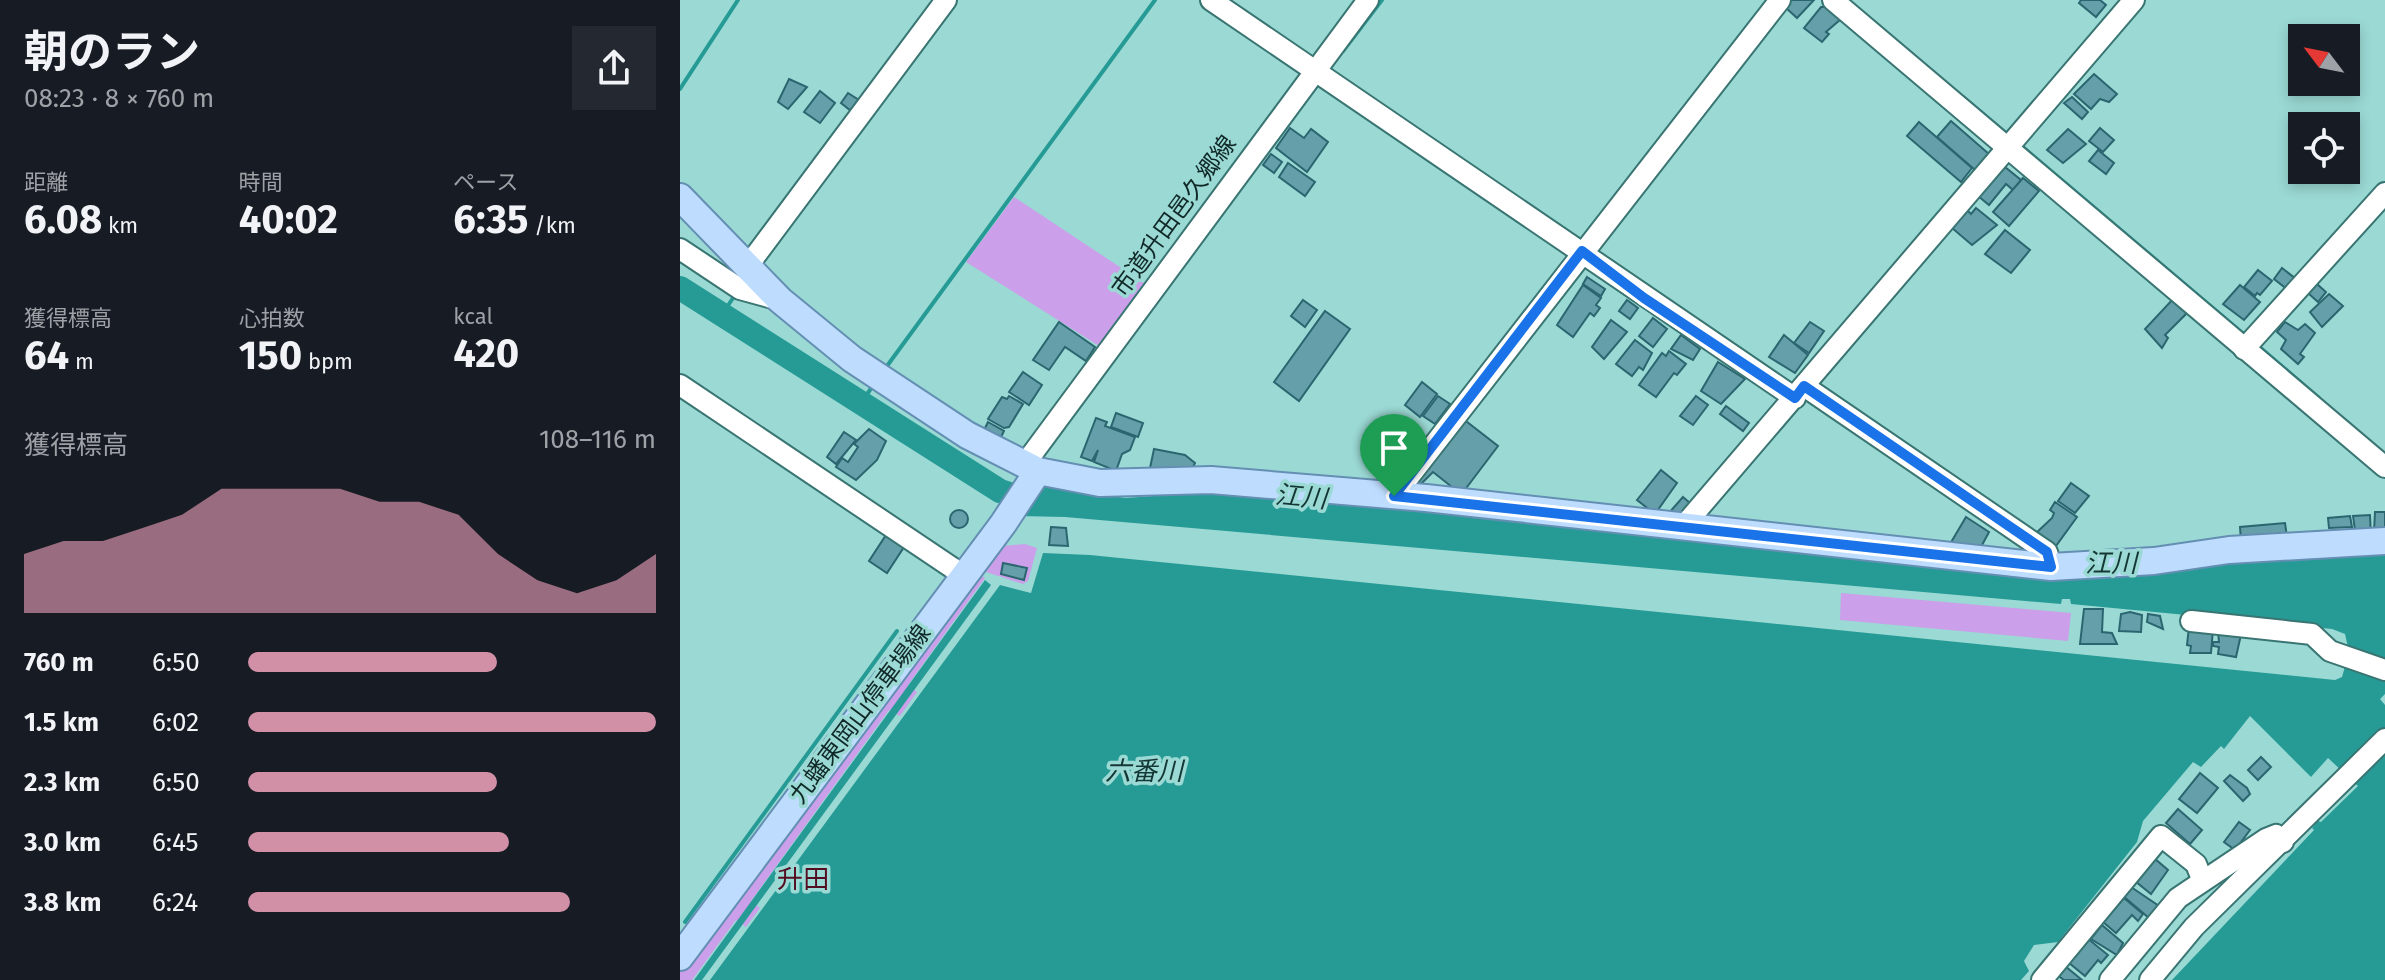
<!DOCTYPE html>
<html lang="ja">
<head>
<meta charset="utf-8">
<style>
	body { margin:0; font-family:"Fira Sans","Noto Sans JP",sans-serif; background:#242831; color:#f1f3f6; height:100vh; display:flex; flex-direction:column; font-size:30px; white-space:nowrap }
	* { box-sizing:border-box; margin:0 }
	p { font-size:26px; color:#9ea1a6 }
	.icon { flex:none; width:44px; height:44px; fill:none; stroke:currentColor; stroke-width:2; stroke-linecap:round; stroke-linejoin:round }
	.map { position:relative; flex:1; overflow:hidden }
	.panel { display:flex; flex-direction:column; background:#171b24; width:680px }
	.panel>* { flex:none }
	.needle { width:52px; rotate:302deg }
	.fabs { position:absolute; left:1608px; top:24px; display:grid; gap:16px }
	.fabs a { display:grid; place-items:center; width:72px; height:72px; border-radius:0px; background:#171b24; box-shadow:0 4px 12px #0003; font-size:40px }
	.pin { position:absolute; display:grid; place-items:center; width:68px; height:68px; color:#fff; margin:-82px -34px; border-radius:50% 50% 50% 0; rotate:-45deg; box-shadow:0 0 8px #0007 }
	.pin .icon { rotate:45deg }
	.round { display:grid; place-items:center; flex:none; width:84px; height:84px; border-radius:0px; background:#242831 }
	.overview { display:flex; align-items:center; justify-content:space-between; height:136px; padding:0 24px }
	h1 { font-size:44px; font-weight:700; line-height:60px }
	.figures { display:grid; grid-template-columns:repeat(3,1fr); gap:12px; height:136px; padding:8px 24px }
	.figures div { display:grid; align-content:center }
	.figures b { font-size:40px; font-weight:700 }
	.figures small { font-size:22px; font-weight:400 }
	.figures p { font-size:22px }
	.chart { height:224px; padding:16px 24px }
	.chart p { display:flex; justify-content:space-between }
	.chart svg { width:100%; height:144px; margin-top:8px; fill:#d190a6; opacity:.7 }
	ul { padding:0 24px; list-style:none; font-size:26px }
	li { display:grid; grid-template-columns:128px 96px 1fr; align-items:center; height:60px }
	li i { height:20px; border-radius:10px; background:#d190a6 }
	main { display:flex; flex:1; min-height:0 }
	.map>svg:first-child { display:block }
</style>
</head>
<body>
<main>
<section class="panel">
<div class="overview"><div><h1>朝のラン</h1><p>08:23 · 8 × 760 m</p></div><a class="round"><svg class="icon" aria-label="share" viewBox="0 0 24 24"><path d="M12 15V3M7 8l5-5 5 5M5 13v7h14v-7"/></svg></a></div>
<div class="figures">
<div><p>距離</p><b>6.08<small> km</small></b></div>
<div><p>時間</p><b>40:02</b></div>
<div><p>ペース</p><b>6:35<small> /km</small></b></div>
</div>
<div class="figures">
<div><p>獲得標高</p><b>64<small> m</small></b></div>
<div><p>心拍数</p><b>150<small> bpm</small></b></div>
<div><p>kcal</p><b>420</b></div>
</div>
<div class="chart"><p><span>獲得標高</span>108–116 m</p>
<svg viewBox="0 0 160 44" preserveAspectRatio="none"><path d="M0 44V26L10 22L20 22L30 18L40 14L50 6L60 6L70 6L80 6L90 10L100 10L110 14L120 26L130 34L140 38L150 34L160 26V44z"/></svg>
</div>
<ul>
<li><b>760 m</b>6:50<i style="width:61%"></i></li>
<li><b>1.5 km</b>6:02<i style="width:100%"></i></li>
<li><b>2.3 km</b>6:50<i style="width:61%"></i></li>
<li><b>3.0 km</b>6:45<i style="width:64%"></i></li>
<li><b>3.8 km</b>6:24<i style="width:79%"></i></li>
</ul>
</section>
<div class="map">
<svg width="1705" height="980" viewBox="0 0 1705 980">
	<rect width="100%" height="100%" fill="#9bd9d4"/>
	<g fill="#cb9fea">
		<polygon points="334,197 464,283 419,346 286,262"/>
		<polygon points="345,544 357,548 348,581 343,584 303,571 322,546"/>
		<polygon points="294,571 305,578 228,685 237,692 220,716 209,710 71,901 80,908 66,927 56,920 12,980 0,980 0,972"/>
		<polygon points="1161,593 1391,613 1388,641 1160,620"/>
	</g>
	<g fill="#269b96">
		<polygon points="361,483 445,498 518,493 669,501 1406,580 1408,573 1705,549 1705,694 1700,699 1705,705 1705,980 1492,980 1634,830 1632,828 1638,821 1641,822 1678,786 1648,758 1631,777 1570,716 1544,749 1541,746 1521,767 1513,762 1463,821 1457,842 1378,942 1354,945 1344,961 1349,971 1341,980 30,980 320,585 351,593 363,553 410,555 1655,680 1662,677 1669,652 1665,634 1652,629 1391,604 1390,599 1382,599 1381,604 385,517 338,516"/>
		<polygon points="305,580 311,585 22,980 14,980"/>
	</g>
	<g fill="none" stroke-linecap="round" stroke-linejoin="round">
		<g stroke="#269b96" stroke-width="4">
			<polyline points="663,51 702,0"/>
			<polyline points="0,89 58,0"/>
			<polyline points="1283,97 1328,135"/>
			<polyline points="1338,143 1566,336"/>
			<polyline points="41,316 55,295"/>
			<polyline points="1576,344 1639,398"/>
			<polyline points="207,366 475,0"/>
			<polyline points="181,403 192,387"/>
			<polyline points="5,922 217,631"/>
		</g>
		<polyline stroke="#269b96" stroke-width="24" points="0,288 320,491 357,503"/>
	</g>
	<g fill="#65a0aa" stroke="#2b6670" stroke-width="2">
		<polygon points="1111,0 1134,0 1117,18 1105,7"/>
		<polygon points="1401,0 1420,0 1426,5 1416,17 1399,3"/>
		<polygon points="1141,7 1146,7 1161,19 1146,32 1149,34 1142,42 1124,28"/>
		<polygon points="1414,74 1437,94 1429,102 1420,99 1411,109 1394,94"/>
		<polygon points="109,79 127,87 108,109 98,102"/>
		<polygon points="140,91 155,103 140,123 124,112"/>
		<polygon points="168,93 179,100 171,111 161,103"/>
		<polygon points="1392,97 1408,112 1402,119 1384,103"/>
		<polygon points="1271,121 1309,154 1295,170 1257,137"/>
		<polygon points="1239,122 1292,168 1281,182 1227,136"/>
		<polygon points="610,128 624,138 631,129 648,142 627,172 596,148"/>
		<polygon points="1420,128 1434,140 1423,152 1409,141"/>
		<polygon points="1388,129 1406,144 1383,163 1367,150"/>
		<polygon points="1418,150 1434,163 1426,174 1409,161"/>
		<polygon points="591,154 602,162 594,173 583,165"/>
		<polygon points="608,163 635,182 625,196 599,177"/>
		<polygon points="1325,167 1341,180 1333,190 1326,184 1309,205 1298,196"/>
		<polygon points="1343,178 1359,191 1329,226 1313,212"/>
		<polygon points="1296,208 1317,225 1292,245 1272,228 1287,210 1291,214"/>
		<polygon points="1325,230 1350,250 1331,273 1305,254"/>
		<polygon points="1602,268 1616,279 1608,290 1594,279"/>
		<polygon points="1578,270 1592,281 1580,295 1577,293 1575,296 1564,287"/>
		<polygon points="907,277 925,289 921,296 903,284"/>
		<polygon points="1637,284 1646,292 1638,302 1628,293"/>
		<polygon points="903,285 921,298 916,305 920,308 914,316 910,313 893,337 877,325"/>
		<polygon points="1560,285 1580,302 1564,320 1543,304"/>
		<polygon points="1649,294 1663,306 1642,327 1630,312"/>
		<polygon points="1493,299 1509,311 1485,335 1488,338 1482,348 1465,329"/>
		<polygon points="623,300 637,310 625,327 611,316"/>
		<polygon points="947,300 958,308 950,319 939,311"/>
		<polygon points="645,311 670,329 619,401 594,382"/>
		<polygon points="973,318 987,329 973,347 959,336"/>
		<polygon points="931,320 947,332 924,359 912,347"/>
		<polygon points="379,322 415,347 406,361 385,347 369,370 353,360"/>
		<polygon points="1130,322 1144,331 1129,353 1114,343"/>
		<polygon points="1605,322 1618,330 1625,324 1635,333 1620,354 1624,357 1618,364 1601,349 1606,340 1597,332"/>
		<polygon points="1001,335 1020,349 1013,360 991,349"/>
		<polygon points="1104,335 1128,355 1115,373 1089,357"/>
		<polygon points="955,340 972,353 963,370 959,367 952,376 936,364"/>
		<polygon points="989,351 1006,364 997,375 994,373 976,397 959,385 982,353 986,356"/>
		<polygon points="1038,362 1065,379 1041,404 1021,391"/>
		<polygon points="343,372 362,385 349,405 329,392"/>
		<polygon points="742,382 757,394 740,417 725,405"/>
		<polygon points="329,396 343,404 329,427 324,428 308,419 322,397 327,399"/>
		<polygon points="758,396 770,404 755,424 743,416"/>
		<polygon points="1016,396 1028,405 1013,425 1000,416"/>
		<polygon points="1046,406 1069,423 1063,431 1040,414"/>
		<polygon points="436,413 463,423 458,437 431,427"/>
		<polygon points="416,418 427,422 425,426 455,437 450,450 442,454 436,471 414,462 418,450 412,461 401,457"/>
		<polygon points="782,418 818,446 784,491 770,489 772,487 753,472 739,486 732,481"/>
		<polygon points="308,422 324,431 320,439 304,430"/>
		<polygon points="728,428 744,440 711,481 696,469"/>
		<polygon points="189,429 206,441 197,460 176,480 156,467 162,458 168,462 178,447 174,444"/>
		<polygon points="164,432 176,440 156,464 147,457"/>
		<polygon points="474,449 505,455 515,463 511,471 470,468"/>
		<polygon points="981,470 997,483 975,514 957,500"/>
		<polygon points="1391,483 1409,496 1395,513 1378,501"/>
		<polygon points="1003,497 1010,503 998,517 988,514"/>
		<polygon points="1375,502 1397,517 1373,550 1353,536 1372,518 1374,513 1370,510"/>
		<circle cx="279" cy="519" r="9"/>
		<polygon points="1695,512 1705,512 1705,532 1694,531"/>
		<polygon points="1690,515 1691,536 1676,537 1673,516"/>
		<polygon points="1670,516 1672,527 1649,528 1648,518"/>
		<polygon points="1286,517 1309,532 1300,549 1270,544"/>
		<polygon points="1605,523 1607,537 1561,541 1560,527"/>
		<polygon points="371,527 386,528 388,546 369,545"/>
		<polygon points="208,532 226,544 207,573 189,561"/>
		<polygon points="323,563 347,568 344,580 321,574"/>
		<polygon points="1404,609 1423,609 1422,632 1432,633 1437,644 1400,644"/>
		<polygon points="1450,612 1462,615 1461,632 1439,631 1441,614"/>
		<polygon points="1468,614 1480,616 1483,629 1467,622"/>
		<polygon points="1509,627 1533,629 1531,653 1510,653 1511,646 1507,645"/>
		<polygon points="1562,630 1556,657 1538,654 1539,647 1533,646 1533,642 1539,642 1538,632"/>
		<polygon points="1581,757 1591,767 1578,780 1568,770"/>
		<polygon points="1520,773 1538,788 1517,813 1499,799"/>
		<polygon points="1550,775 1567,788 1570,794 1563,801 1544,781"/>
		<polygon points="1498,809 1522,830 1510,844 1486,823"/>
		<polygon points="1559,822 1570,830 1555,850 1544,842"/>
		<polygon points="1474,858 1488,870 1471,894 1455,881"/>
		<polygon points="1451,887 1479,906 1469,918 1443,896"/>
		<polygon points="1444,898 1463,914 1458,921 1452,915 1436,933 1423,922"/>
		<polygon points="1422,925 1443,943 1437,955 1411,939"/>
		<polygon points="1407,938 1428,955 1421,963 1418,960 1405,976 1388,962"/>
		<polygon points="1385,966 1402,980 1384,980 1377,975"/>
	</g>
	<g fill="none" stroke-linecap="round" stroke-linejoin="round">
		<g stroke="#397572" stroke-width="24">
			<g id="minor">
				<polyline points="531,0 1115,398"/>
				<polyline points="1153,0 1705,467"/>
				<polyline points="0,249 60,289 100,300"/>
				<polyline points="67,267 266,0"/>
				<polyline points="1564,349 1705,193"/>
				<polyline points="0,385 283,575"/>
				<polyline points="1124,386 1367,552 1371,567"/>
				<polyline points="344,465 688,0"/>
				<polyline points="714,496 1100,0"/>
				<polyline points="1001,529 1454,0"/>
				<polyline points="1511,621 1632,634 1650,651 1705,670"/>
				<polyline points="1362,980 1481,836 1516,864 1522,879"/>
				<polyline points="1430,980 1498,898 1586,839 1596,835 1603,842"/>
				<polyline points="1470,980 1514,927 1705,739"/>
			</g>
		</g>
		<g stroke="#648fb3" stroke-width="30">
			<g id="major">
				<polyline points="0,197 100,300 172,359 287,435 358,471 420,483 531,480 746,498 1371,567 1474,561 1549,550 1705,541"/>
				<polyline points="0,957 323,524 358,471"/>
			</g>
		</g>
		<use href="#minor" stroke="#fff" stroke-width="20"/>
		<use href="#major" stroke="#beddfe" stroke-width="26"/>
	</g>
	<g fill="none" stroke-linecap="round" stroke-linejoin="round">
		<g stroke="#fff" stroke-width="16">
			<polygon id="route" points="902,251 964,298 1115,398 1124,386 1367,552 1371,567 714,496"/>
		</g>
		<use href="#route" stroke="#1a73e8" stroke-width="10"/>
	</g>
	<g text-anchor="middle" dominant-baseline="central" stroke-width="7" stroke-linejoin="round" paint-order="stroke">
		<g font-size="24" fill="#102928" stroke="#9bd9d4">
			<text transform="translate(494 216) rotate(-54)">市道升田邑久郷線</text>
			<text transform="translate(180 714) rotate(-53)">九蟠東岡山停車場線</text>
		</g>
		<g font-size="26" font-style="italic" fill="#143634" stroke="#9bd9d4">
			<text transform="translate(621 497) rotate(5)">江川</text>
			<text x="1431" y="563">江川</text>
			<text x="464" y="771">六番川</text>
		</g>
		<g font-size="26" fill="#520d20" stroke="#9bd9d4">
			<text x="123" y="879">升田</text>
		</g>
	</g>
</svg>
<div class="fabs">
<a><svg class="needle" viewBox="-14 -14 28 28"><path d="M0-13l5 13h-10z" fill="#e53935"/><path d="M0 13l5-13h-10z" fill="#9ea1a6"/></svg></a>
<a><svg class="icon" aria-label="locate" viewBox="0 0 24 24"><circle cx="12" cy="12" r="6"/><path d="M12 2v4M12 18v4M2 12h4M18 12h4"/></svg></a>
</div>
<div class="pin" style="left:714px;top:496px;background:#1e9e55"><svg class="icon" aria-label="arrive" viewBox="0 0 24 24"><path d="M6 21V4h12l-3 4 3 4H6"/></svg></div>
</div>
</main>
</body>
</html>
